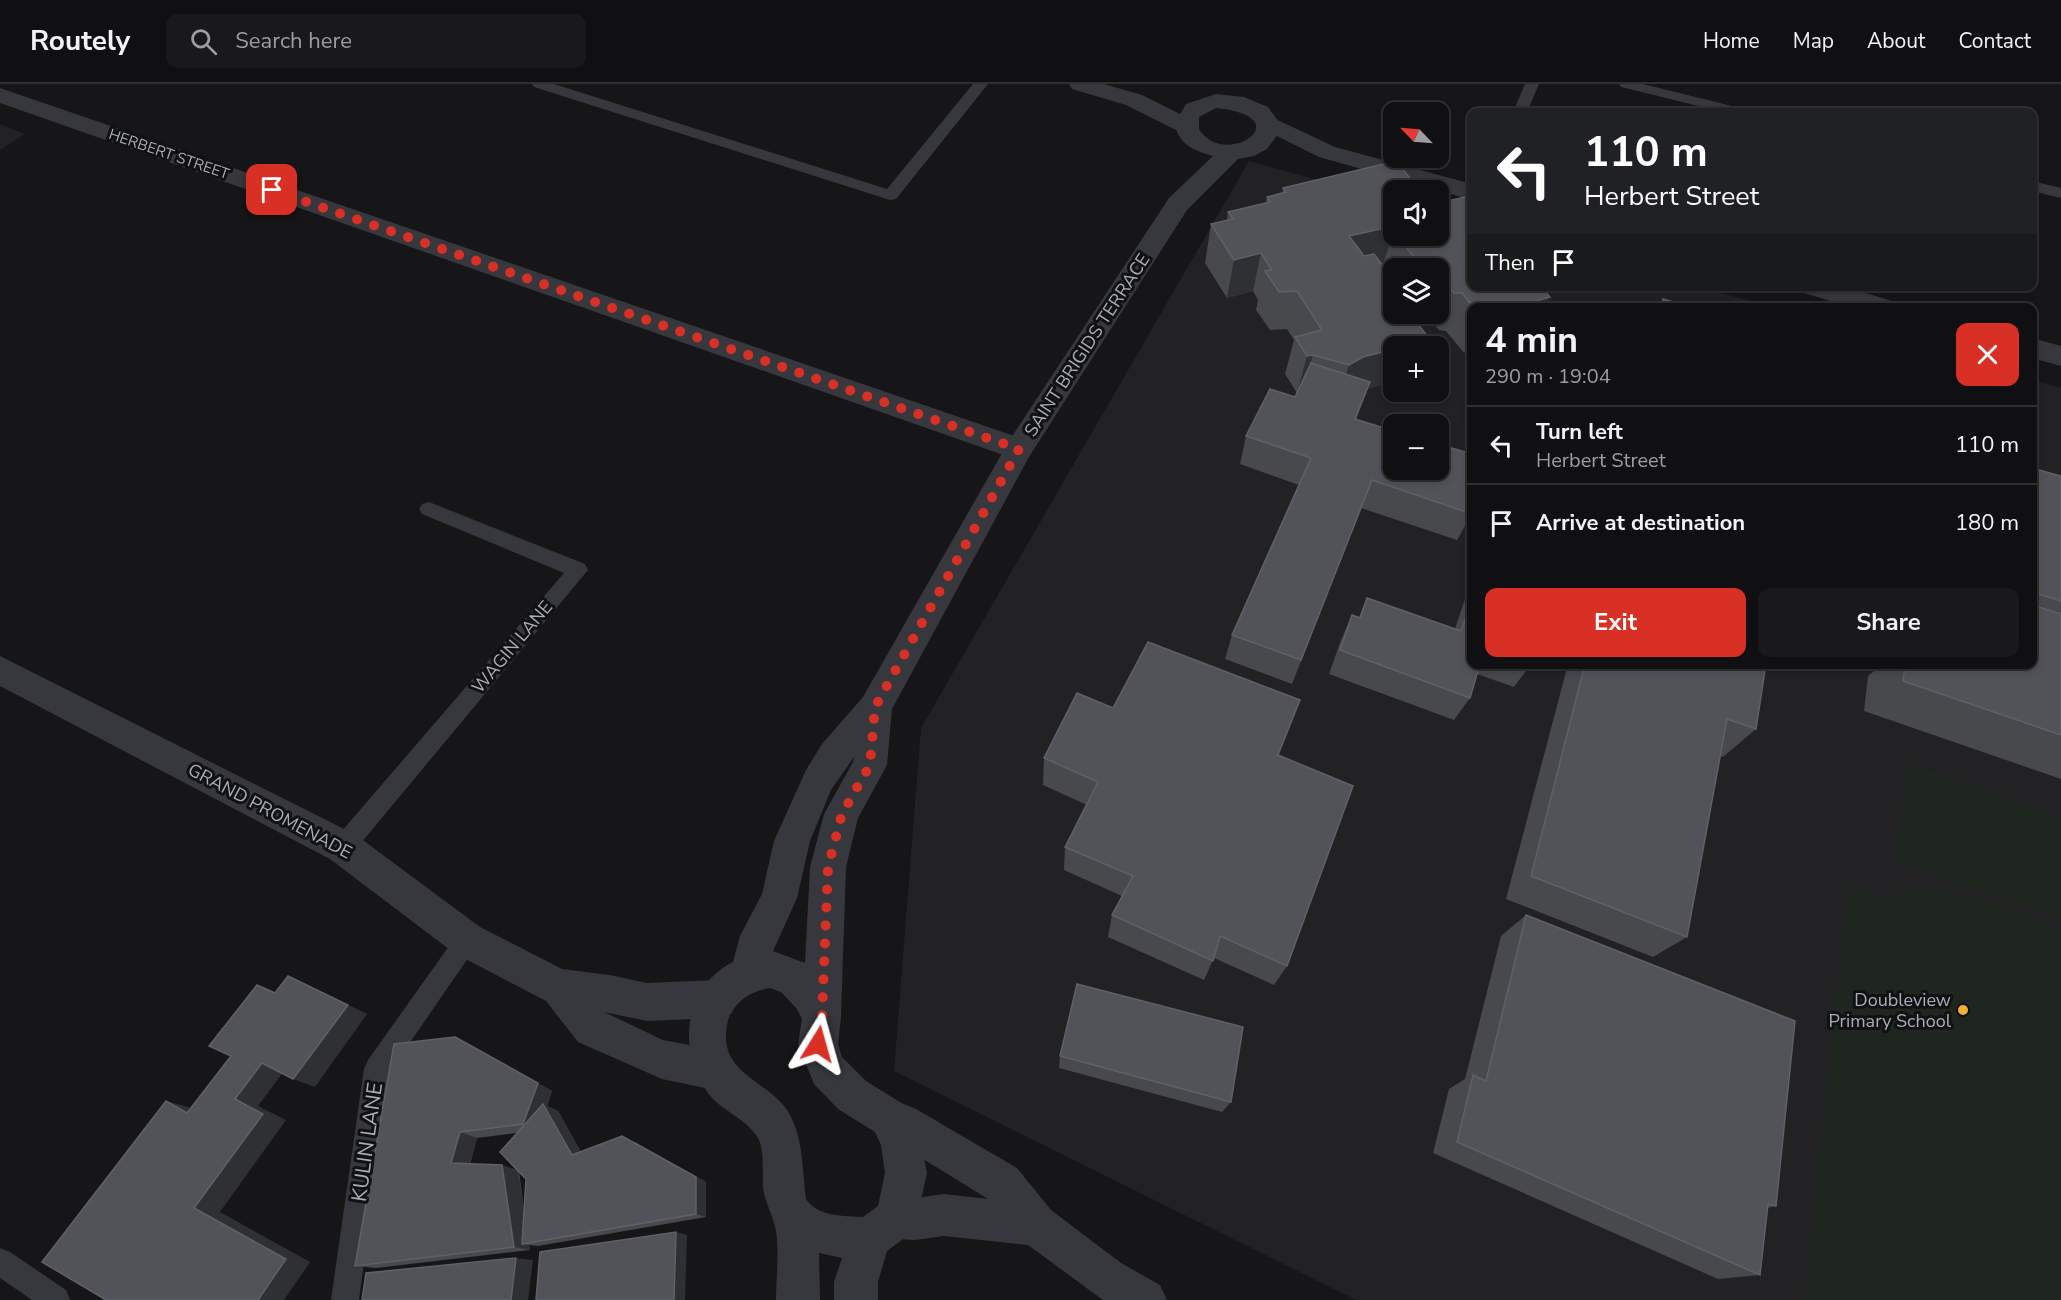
<!DOCTYPE html>
<html lang="en">
<head>
<meta charset="utf-8">
<style>
  body { margin:0; font-family:"Nunito Sans",sans-serif; background:#19191b; color:#f1f3f6; height:100vh; display:flex; flex-direction:column; font-size:22px; white-space:nowrap }
  * { box-sizing:border-box; margin:0 }
  p { font-size:20px; color:#9c9d9f }
  .icon { flex:none; width:33px; height:33px; fill:none; stroke:currentColor; stroke-width:2; stroke-linecap:round; stroke-linejoin:round }
  .map { position:relative; flex:1; overflow:hidden }
  .side { position:absolute; left:1467px; top:219px; width:570px; height:366px; display:flex; flex-direction:column; background:#101012; border-radius:12px; box-shadow:0 3px 9px #0003,0 0 0 2px #303032 }
  .side>* { flex:none }
  .top-card { position:absolute; left:1467px; top:24px; width:570px; height:183px; border-radius:12px; box-shadow:0 3px 9px #0003,0 0 0 2px #303032; background:#202124; color:#fff; overflow:hidden }
  .needle { width:39px; rotate:295deg }
  .tools { position:absolute; left:1383px; top:18px; display:grid; gap:12px }
  .tools a { display:grid; place-items:center; width:66px; height:66px; border-radius:12px; background:#101012; box-shadow:0 3px 9px #0003,0 0 0 2px #303032; font-size:30px }
  .pin { position:absolute; display:grid; place-items:center; width:51px; height:51px; color:#fff; margin:-26px; border-radius:12px; box-shadow:0 3px 9px #0006 }
  .me { position:absolute; width:66px; margin:-33px; rotate:8deg; stroke-linejoin:round; filter:drop-shadow(0 0 4px #0008) }
  .turn { display:flex; align-items:center; gap:21px; height:126px; padding:0 18px; font-size:27px }
  .turn .icon { width:78px; height:78px; stroke-width:2.5 }
  .turn b { display:block; font-size:42px; line-height:51px }
  .then { display:flex; align-items:center; height:57px; padding:0 18px; background:#0003; gap:12px; font-size:22px }
  .round { display:grid; place-items:center; flex:none; width:63px; height:63px; border-radius:12px; background:#19191b }
  .overview { display:flex; align-items:center; justify-content:space-between; height:102px; padding:0 18px }
  h1 { font-size:36px; font-weight:700; line-height:45px }
  .action { display:flex; gap:12px; margin-top:auto; padding:12px 18px }
  .action a { flex:1; height:69px; border-radius:12px; background:#d93025; color:#fff; font-size:24px; font-weight:700; line-height:69px; text-align:center }
  .action a+a { background:#19191b; color:#f1f3f6 }
  ul { padding:0; list-style:none }
  li { display:flex; align-items:center; gap:18px; height:78px; padding:0 18px; border-top:2px solid #303032 }
  li div { flex:1 }
  li b { display:block; font-size:22px }
  li em { font-style:normal }
  header { display:flex; align-items:center; gap:36px; box-sizing:border-box; height:84px; padding:0 30px; background:#101012; border-bottom:2px solid #303032 }
  header strong { font-size:28px }
  nav { display:flex; gap:33px; margin-inline-start:auto; font-size:21px }
  .search { width:420px; height:54px; background:#19191b; display:flex; align-items:center; gap:15px; box-sizing:border-box; padding:0 21px; border-radius:12px; color:#9c9d9f; font-size:22px }
  .map>svg:first-child { display:block }
  .built { fill:#222225; fill-rule:evenodd }
  .green { fill:#1e261f }
  .lines { fill:none; stroke-linecap:round; stroke-linejoin:round }
  .service { fill:#37383d; fill-rule:evenodd }
  .minor { fill:#37383d; fill-rule:evenodd }
  .tertiary { fill:#37383d; fill-rule:evenodd }
  .wall { fill:#47494d; fill-rule:evenodd }
  .shaded-wall { fill:#2f3033 }
  .building { fill:#525359; stroke:#5f6168; stroke-width:1.5 }
  .route { stroke:#d93025; stroke-width:10; stroke-dasharray:0 18 }
  .poi-dot { fill:#f2b134; stroke:#111113; stroke-width:2 }
  .labels { text-anchor:middle; dominant-baseline:central; stroke-width:6; stroke-linejoin:round; paint-order:stroke }
  .far-street-label { font-size:15px; fill:#a8adb8; stroke:#111113 }
  .street-label { font-size:18px; fill:#a8adb8; stroke:#111113 }
  .poi-label { font-size:18px; fill:#a8adb8; stroke:#111113; text-anchor:end }
  .near-street-label { font-size:21px; fill:#a8adb8; stroke:#111113 }
</style>
</head>
<body>
<header>
<strong>Routely</strong>
<div class="search"><svg class="icon" aria-label="search" viewBox="0 0 24 24"><circle cx="10" cy="10" r="6"/><path d="M15 15l6 6"/></svg>Search here</div>
<nav><a>Home</a><a>Map</a><a>About</a><a>Contact</a></nav>
</header>
<div class="map">
<svg width="2061" height="1216" viewBox="0 0 2061 1216">
  <rect width="100%" height="100%" fill="#161618"/>
  <g class="built">
    <polygon points="0,40 25,50 0,66"/>
    <path d="M1249,77l144,40 1,35h44l34,50 226,1 76,20 -302,1v356h560l1,-284 28,8v912h-705l-462,-229 27,-343zM1394,184h44v46h-44zM1394,262h44v46h-44zM1394,340h44v46h-44z"/>
  </g>
  <g class="green">
    <polygon points="1907,678 2061,733 2061,837 1897,778"/>
    <polygon points="1847,801 1881,814 1922,804 1988,817 2061,844 2061,1216 1805,1216"/>
  </g>
  <g class="lines">
    <g class="service">
      <polygon points="532,0 554,0 887,105 973,0 988,0 896,115 890,116 534,3"/>
      <polygon points="1525,0 1539,0 1527,28 1513,28"/>
      <polygon points="1619,0 1643,0 1744,25 1746,28 1723,28 1621,3"/>
      <polygon points="2032,97 2061,104 2061,114 2032,107"/>
      <polygon points="429,418 585,480 588,486 351,771 343,774 335,771 332,763 335,755 564,489 422,430 419,425 422,420"/>
      <polygon points="467,844 475,848 479,856 475,864 389,989 359,1216 331,1216 364,985 368,976 459,848"/>
      <polygon points="0,1164 10,1168 66,1206 70,1216 32,1216 0,1194"/>
    </g>
    <g class="minor">
      <polygon points="1069,0 1104,0 1142,11 1194,37 1198,42 1194,47 1186,49 1178,47 1126,21 1072,5"/>
      <polygon points="0,4 1029,357 1033,365 1029,373 1019,376 1009,373 0,19"/>
      <polygon points="1269,32 1335,63 1472,100 1472,116 1319,73 1261,44 1257,39 1261,34"/>
      <polygon points="1797,202 1843,202 1895,218 1899,224 1853,224 1801,208"/>
      <polygon points="2032,254 2061,262 2061,282 2032,274"/>
      <polygon points="0,572 356,751 480,843 562,885 610,891 647,899 718,896 732,901 737,915 732,929 718,934 647,937 604,928 663,956 715,966 729,972 735,986 729,1000 715,1006 662,995 578,958 546,917 454,869 330,775 0,602"/>
      <polygon points="889,1014 916,1025 1017,1084 1051,1126 1121,1179 1160,1201 1167,1216 1103,1216 1028,1161 944,1152 915,1156 896,1155 881,1149 875,1134 881,1119 896,1113 915,1114 944,1110 988,1115 889,1054 875,1048 869,1034 875,1020"/>
    </g>
    <path class="tertiary" d="M1216,10l28,3 24,10 11,15 -1,12 -11,15 -13,7 -16,3 -51,51 -158,247 -137,252 -5,56 -29,53 -12,49 -5,150 -3,27 4,13 24,24 37,23 18,38 6,31 -10,45 -6,15 -24,18 -9,31v18h-44v-18l8,-24 -23,-5 1,47h-44c0,-18 4,-57 -1,-73 -3,-14 -10,-25 -12,-39 -1,-15 2,-37 -5,-50 -10,-17 -32,-26 -45,-39 -37,-41 -32,-111 20,-137l7,-26 22,-42 12,-53 32,-71 16,-26 41,-47 146,-256 160,-243 44,-42c-18,-5 -36,-12 -38,-33l11,-19zM1216,24c88,9 8,63 -17,21v-12zM854,673l-1,5 -29,52 -14,53 -5,96 -32,-12 24,-53 13,-57 21,-51zM770,904l11,4 16,17 5,10 -4,25 16,40 24,25 37,23 6,13 4,28 -7,33 -15,11c-19,-1 -45,0 -57,-18 -4,-30 -2,-62 -19,-89 -18,-27 -60,-35 -61,-72 0,-9 1,-19 6,-27 10,-14 22,-20 38,-23z"/>
  </g>
  <g class="wall">
    <path d="M1283,104l111,2v46h44l107,72h-73v43l-8,2 -18,-22 -7,-1 -10,-11 -11,1 -5,-6h25v-46h-44v46l-38,106 116,94 -15,26 -96,-32 -69,176 -67,-25 7,-24 67,-150 -59,-21 6,-28 49,-39 2,-4 -12,-19 9,-34 -7,-11 -17,1 -14,-20 2,-10 -5,-9 -26,7 -22,-35 6,-39 16,-4 1,-8 38,-9 1,-6 15,-4zM1382,180h1l9,12v2z"/>
    <polygon points="2032,384 2061,392 2061,695 1864,627 1868,592 1882,580 2032,580"/>
    <polygon points="1472,494 1472,580 1531,580 1514,603 1477,590 1470,614 1454,636 1329,590 1341,556 1352,531 1359,533 1367,514 1455,545"/>
    <polygon points="1568,580 1766,580 1756,645 1723,673 1720,672 1687,853 1653,873 1506,815"/>
    <polygon points="1113,624 1278,671 1287,882 1274,901 1214,874 1204,896 1108,853 1112,831 1122,812 1064,786 1065,763 1087,721 1043,701 1044,674"/>
    <polygon points="1526,831 1776,1122 1767,1124 1760,1191 1718,1195 1433,1069 1449,1005 1465,995 1501,852"/>
    <path d="M455,953l97,54 -5,15 11,5 23,41 54,-10 71,40v35l-168,29 -9,-1 1,5 -154,18 -21,-2zM516,1049l2,37 -48,-6 7,-26zM519,1087l7,8 -2,31z"/>
    <polygon points="1060,972 1231,1018 1222,1028 1059,984"/>
  </g>
  <g class="shaded-wall">
    <polygon points="1394,142 1394,147 1383,180 1338,190 1349,152"/>
    <polygon points="1261,169 1253,207 1227,214 1234,176"/>
    <polygon points="1550,213 1545,224 1511,224"/>
    <polygon points="1472,252 1472,267 1464,269"/>
    <polygon points="1430,256 1427,262 1403,262"/>
    <polygon points="1394,265 1394,298 1368,305 1345,363 1337,318 1349,281 1363,273"/>
    <polygon points="1313,271 1302,308 1297,309 1307,272"/>
    <polygon points="288,892 367,930 315,1003 293,995"/>
    <polygon points="455,953 552,1007 547,1022 558,1027 586,1077 572,1071 539,1047 523,1040"/>
    <polygon points="262,979 284,987 258,1022 286,1036 220,1128 310,1178 284,1216 258,1216 194,1124 235,1015"/>
    <polygon points="166,1017 192,1024 187,1029"/>
    <polygon points="460,1048 477,1054 469,1084 451,1079"/>
    <polygon points="622,1052 706,1098 706,1133 696,1130"/>
    <polygon points="502,1081 518,1086 529,1158 522,1160 529,1161 530,1166 514,1163"/>
    <polygon points="676,1148 687,1151 685,1216 674,1216"/>
    <polygon points="516,1174 533,1176 528,1216 511,1216"/>
  </g>
  <g class="building">
    <polygon points="1396,77 1413,98 1419,96 1428,106 1394,106 1394,142 1349,152 1364,172 1374,170 1394,196 1394,230 1411,230 1430,256 1403,262 1394,262 1394,265 1363,273 1349,281 1313,271 1307,272 1295,253 1322,246 1297,207 1279,208 1265,187 1272,186 1261,169 1234,176 1211,140 1233,135 1228,128 1270,118 1267,113 1286,108 1283,104"/>
    <polygon points="1465,113 1472,121 1472,202 1541,202 1550,213 1511,224 1474,224 1462,209 1454,209 1444,197 1438,198 1438,184 1422,184 1403,159 1408,158 1404,152 1438,152 1438,119"/>
    <polygon points="1663,215 1693,224 1661,224"/>
    <polygon points="1311,279 1370,298 1355,335 1394,347 1394,386 1438,386 1438,360 1472,370 1472,430 1372,396 1301,576 1232,551 1311,374 1246,352 1270,305 1295,313"/>
    <polygon points="2032,384 2061,392 2061,517 2032,508"/>
    <polygon points="1367,514 1461,547 1472,516 1472,580 1480,580 1470,614 1340,566 1352,531 1360,534"/>
    <polygon points="2032,521 2061,530 2061,651 1903,597 1905,580 2032,580"/>
    <polygon points="1148,558 1300,616 1278,671 1353,702 1287,882 1220,852 1213,877 1112,831 1133,792 1065,763 1098,698 1044,674 1077,609 1113,624"/>
    <polygon points="1585,580 1766,580 1756,645 1727,635 1687,853 1531,792"/>
    <polygon points="1526,831 1795,937 1776,1122 1768,1120 1760,1191 1457,1058 1473,991 1486,997"/>
    <polygon points="288,892 348,921 293,995 262,979 235,1015 263,1030 194,1124 286,1175 258,1216 106,1216 42,1178 166,1017 187,1029 231,972 209,962 257,901 275,909"/>
    <polygon points="1077,900 1243,943 1231,1018 1060,972"/>
    <polygon points="455,953 538,999 523,1040 460,1048 451,1079 502,1081 514,1163 355,1182 394,960"/>
    <polygon points="543,1020 572,1071 622,1052 696,1093 696,1130 522,1160 526,1095 500,1068"/>
    <polygon points="676,1148 674,1216 536,1216 540,1168"/>
    <polygon points="516,1174 511,1216 362,1216 366,1189"/>
  </g>
  <g class="lines">
    <polyline class="route" points="272,106 1019,365 875,623 870,681 842,730 828,783 822,933 818,960"/>
  </g>
  <circle class="poi-dot" cx="1963" cy="926" r="6"/>
  <g class="labels">
    <g class="far-street-label">
      <text transform="translate(169 70) rotate(19)">HERBERT STREET</text>
    </g>
    <g class="street-label">
      <text transform="translate(1087 261) rotate(-57)">SAINT BRIGIDS TERRACE</text>
      <text transform="translate(512 563) rotate(-50)">WAGIN LANE</text>
      <text transform="translate(270 727) rotate(28)">GRAND PROMENADE</text>
    </g>
    <g class="poi-label">
      <text x="1951" y="916">Doubleview<tspan x="1951" dy="21">Primary School</tspan></text>
    </g>
    <g class="near-street-label">
      <text transform="translate(367 1058) rotate(-82)">KULIN LANE</text>
    </g>
  </g>
</svg>
<div class="tools">
<a><svg class="needle" viewBox="-14 -14 28 28"><path d="M0-13l5 13h-10z" fill="#e53935"/><path d="M0 13l5-13h-10z" fill="#9c9d9f"/></svg></a>
<a><svg class="icon" aria-label="sound" viewBox="0 0 24 24"><path d="M4 9h4l5-4v14l-5-4H4zM17 9q2 3 0 6"/></svg></a>
<a><svg class="icon" aria-label="layers" viewBox="0 0 24 24"><path d="M12 4l9 5-9 5-9-5zM3 14l9 5 9-5"/></svg></a>
<a>+</a>
<a>−</a>
</div>
<div class="pin" style="left:272px;top:106px;background:#d93025"><svg class="icon" aria-label="arrive" viewBox="0 0 24 24"><path d="M6 21V4h12l-3 4 3 4H6"/></svg></div>
<svg class="me" style="left:818px;top:960px" viewBox="-20 -20 40 40"><path d="M0-17L14 15 0 8-14 15z" fill="#d93025" stroke="#fff" stroke-width="4"/></svg>
<div class="top-card">
<div class="turn"><svg class="icon" aria-label="left" viewBox="0 0 24 24"><path d="M17 20v-9H6M10 6l-5 5 5 5"/></svg><div><b>110 m</b>Herbert Street</div></div>
<div class="then">Then<svg class="icon" aria-label="arrive" viewBox="0 0 24 24"><path d="M6 21V4h12l-3 4 3 4H6"/></svg></div>
</div>
<section class="side">
<div class="overview"><div><h1>4 min</h1><p>290 m · 19:04</p></div><a class="round" style="background:#d93025;color:#fff"><svg class="icon" aria-label="close" viewBox="0 0 24 24"><path d="M6 6l12 12M18 6L6 18"/></svg></a></div>
<ul>
<li><svg class="icon" aria-label="left" viewBox="0 0 24 24"><path d="M17 20v-9H6M10 6l-5 5 5 5"/></svg><div><b>Turn left</b><p>Herbert Street</p></div><em>110 m</em></li>
<li><svg class="icon" aria-label="arrive" viewBox="0 0 24 24"><path d="M6 21V4h12l-3 4 3 4H6"/></svg><div><b>Arrive at destination</b></div><em>180 m</em></li>
</ul>
<div class="action"><a>Exit</a><a>Share</a></div>
</section>
</div>
</body>
</html>
